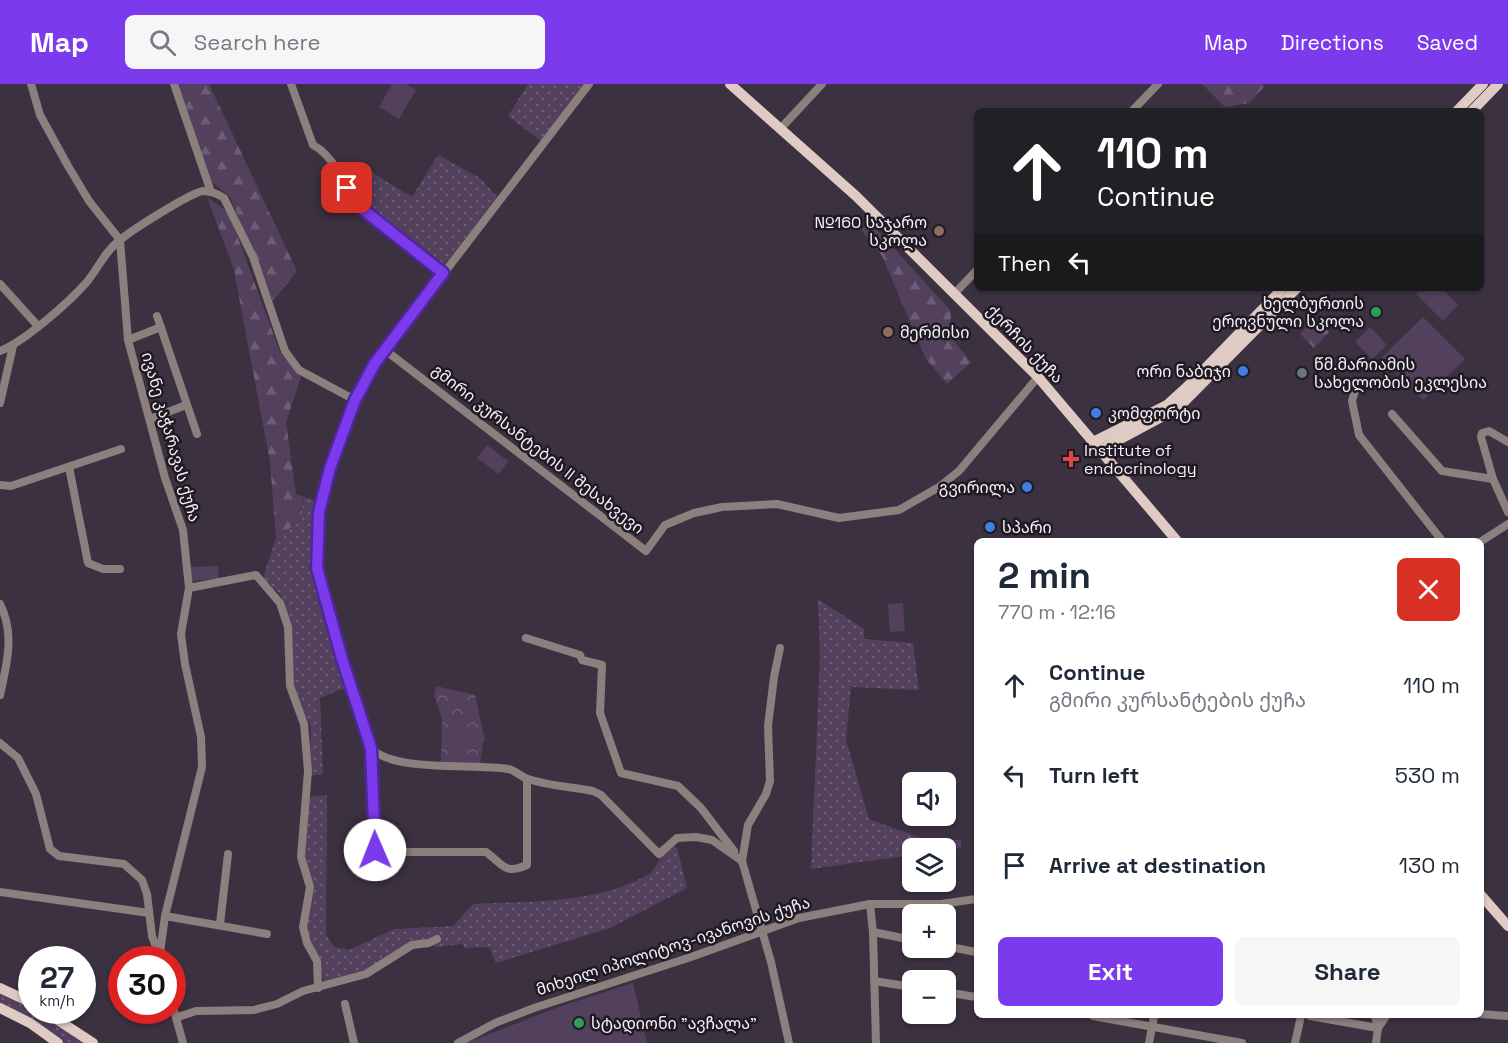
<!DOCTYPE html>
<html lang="en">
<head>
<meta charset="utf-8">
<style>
  body { margin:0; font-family:"Space Grotesk","Noto Sans Georgian",sans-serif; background:#f6f6f7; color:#1f2937; height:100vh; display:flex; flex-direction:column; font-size:22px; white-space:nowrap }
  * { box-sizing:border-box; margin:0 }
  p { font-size:20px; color:#747a83 }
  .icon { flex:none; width:33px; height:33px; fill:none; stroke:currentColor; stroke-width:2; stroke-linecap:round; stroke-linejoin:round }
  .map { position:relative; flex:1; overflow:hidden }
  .sheet { position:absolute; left:974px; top:454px; width:510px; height:480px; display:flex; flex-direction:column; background:#fff; border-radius:9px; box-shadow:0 2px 4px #0004 }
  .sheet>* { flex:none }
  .banner { position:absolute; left:974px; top:24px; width:510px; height:183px; border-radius:9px; box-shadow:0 2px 4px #0004; background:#202124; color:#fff; overflow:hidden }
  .controls { position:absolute; left:902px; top:688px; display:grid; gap:12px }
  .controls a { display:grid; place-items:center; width:54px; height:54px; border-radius:9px; background:#fff; box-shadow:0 2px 4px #0004; font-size:30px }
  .speed { position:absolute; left:18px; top:862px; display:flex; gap:12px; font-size:30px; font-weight:700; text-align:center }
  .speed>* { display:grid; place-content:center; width:78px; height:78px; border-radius:50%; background:#fff; box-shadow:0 2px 4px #0004; line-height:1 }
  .speed small { font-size:15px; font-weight:400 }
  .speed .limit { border:9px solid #d22; background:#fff; color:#111 }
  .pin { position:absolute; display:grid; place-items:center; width:51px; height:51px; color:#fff; margin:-26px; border-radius:12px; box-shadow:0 3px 9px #0006 }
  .me { position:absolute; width:66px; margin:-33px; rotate:359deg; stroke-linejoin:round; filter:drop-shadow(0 0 4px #0008) }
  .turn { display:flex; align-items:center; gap:21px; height:126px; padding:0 24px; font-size:27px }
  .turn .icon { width:78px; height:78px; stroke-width:2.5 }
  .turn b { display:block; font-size:42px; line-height:51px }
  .then { display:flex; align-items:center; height:57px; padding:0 24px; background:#0003; gap:12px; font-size:22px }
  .round { display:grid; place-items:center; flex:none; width:63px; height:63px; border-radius:9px; background:#f6f6f7 }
  .summary { display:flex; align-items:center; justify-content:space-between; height:102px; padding:0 24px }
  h1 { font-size:36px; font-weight:700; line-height:45px }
  .primary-button { display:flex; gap:12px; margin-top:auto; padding:12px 24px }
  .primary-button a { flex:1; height:69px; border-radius:9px; background:#7c3aed; color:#fff; font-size:24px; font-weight:700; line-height:69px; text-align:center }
  .primary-button a+a { background:#f6f6f7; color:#1f2937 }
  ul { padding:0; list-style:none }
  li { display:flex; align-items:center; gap:18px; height:90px; padding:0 24px }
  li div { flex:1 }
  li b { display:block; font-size:22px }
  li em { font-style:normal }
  header { display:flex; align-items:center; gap:36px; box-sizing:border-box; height:84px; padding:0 30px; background:#7c3aed; color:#fff }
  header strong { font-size:28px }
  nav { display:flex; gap:33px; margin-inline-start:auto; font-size:21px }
  .search { width:420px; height:54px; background:#f6f6f7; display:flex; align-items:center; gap:15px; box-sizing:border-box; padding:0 21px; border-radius:9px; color:#747a83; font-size:22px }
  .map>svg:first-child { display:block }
  .grass { fill:url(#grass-dots) }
  .forest { fill:url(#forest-firs) }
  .park { fill:url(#park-crowns) }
  .garden { fill:#53405d }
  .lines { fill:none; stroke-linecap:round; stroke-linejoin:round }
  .minor { stroke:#8b807d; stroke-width:8 }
  .major { stroke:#e0cac4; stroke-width:10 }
  .route-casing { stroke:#51269a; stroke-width:15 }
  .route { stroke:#7c3aed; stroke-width:10 }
  .education-dot { fill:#8d6e63; stroke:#201b22; stroke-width:2 }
  .leisure-dot { fill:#2e9e5b; stroke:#201b22; stroke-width:2 }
  .shop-dot { fill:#3f7fe0; stroke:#201b22; stroke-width:2 }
  .worship-dot { fill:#6b7280; stroke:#201b22; stroke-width:2 }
  .health-dot { fill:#e0444e; stroke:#201b22; stroke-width:2 }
  .labels { text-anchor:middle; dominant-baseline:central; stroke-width:5; stroke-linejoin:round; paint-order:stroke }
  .poi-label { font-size:16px; fill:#f7f0fa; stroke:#201b22; text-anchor:start }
  .street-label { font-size:16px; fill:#f7f0fa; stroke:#201b22 }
</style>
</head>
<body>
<header>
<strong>Map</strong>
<div class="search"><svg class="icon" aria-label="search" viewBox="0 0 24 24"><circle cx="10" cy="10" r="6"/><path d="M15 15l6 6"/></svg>Search here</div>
<nav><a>Map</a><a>Directions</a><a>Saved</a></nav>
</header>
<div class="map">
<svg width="1508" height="959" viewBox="0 0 1508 959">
  <defs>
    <pattern id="grass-dots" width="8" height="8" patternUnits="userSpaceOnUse" patternTransform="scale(1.5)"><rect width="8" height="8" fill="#53405d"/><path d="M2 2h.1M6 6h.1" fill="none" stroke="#6c5c75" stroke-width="1.8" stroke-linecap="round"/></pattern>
    <pattern id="forest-firs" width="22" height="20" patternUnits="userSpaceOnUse" patternTransform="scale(1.5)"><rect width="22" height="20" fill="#53405d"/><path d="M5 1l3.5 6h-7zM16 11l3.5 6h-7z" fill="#6c5c75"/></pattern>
    <pattern id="park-crowns" width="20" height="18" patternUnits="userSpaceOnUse" patternTransform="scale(1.5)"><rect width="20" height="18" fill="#53405d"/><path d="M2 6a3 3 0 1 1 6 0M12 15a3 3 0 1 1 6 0" fill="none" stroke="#6c5c75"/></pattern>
  </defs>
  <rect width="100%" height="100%" fill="#3b3141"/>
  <g class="grass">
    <polygon points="528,0 585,0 541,57 508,32"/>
    <polygon points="438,71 480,94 497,113 444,182 441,182 351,108 351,104 363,83 412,113"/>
    <polygon points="304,413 318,417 311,479 347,603 320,614 323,690 309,692 311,643 293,606 292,549 281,511 263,494 276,454 301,436"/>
    <polygon points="818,515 864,545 864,555 913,559 919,606 851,603 846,656 869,735 923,755 961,756 961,764 912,765 912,771 811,785 820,573"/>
    <path d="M327,711l-1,139 7,12 16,4 45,-21 59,-3 20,-22c57,-3 126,0 176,-30 8,-5 10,-19 23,-28l5,2 10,40 -77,40 -114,35 -7,-16 -25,1 -1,-4 -27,3 -8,-6 -58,29 -45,14 -17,-43 -2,-22 5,-21 -6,-41 4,-60z"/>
    <polygon points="0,907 31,923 32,927 38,927 87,959 65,959 0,919"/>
  </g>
  <g class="forest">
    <polygon points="178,0 209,0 297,187 273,217 230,113 212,98"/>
    <polygon points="1202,0 1262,0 1265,2 1249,19 1225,23"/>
    <polygon points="207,113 229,129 280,268 301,293 286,338 296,410 304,413 301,436 276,454 270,378 234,186"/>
    <polygon points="869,137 951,227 950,252 971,278 947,300 926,275 882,172 861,146"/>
    <polygon points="1315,234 1329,248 1314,264 1300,250"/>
  </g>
  <polygon class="park" points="436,602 475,611 484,652 480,680 441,679 442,634 434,612"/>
  <g class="garden">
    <polygon points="392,0 406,0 416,6 399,35 379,23"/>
    <polygon points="1421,204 1441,204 1458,221 1443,237 1416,210"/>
    <polygon points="1423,233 1465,275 1423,316 1381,274"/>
    <polygon points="1370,243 1387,261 1372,275 1355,258"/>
    <polygon points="487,361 508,377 499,390 477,374"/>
    <polygon points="218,482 219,495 192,497 191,483"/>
    <polygon points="903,519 905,547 890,548 888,520"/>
    <polygon points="449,645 477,651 474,665 446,660"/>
    <polygon points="633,899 647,959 467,959 561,922"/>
  </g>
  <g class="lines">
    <g class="minor">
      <polyline points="31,0 40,31 68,82 89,117 120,156 128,256 165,394 183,446 189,504 181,550 185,580 201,653 202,683 165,832 159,876"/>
      <polyline points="174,0 211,108"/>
      <path d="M291,0l22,61c18,9 31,35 38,54l92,74"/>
      <polyline points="1132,27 1158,0"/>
      <polyline points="782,43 822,0"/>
      <polyline points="0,200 37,241"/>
      <polyline points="955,209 976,187"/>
      <polyline points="157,232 197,350"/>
      <polyline points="128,256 161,243"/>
      <polyline points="385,266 646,467 665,441 694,429 722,423 777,420 839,434 899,426 939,403 959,387 1038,293"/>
      <path d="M0,267c24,-9 68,-48 86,-68 12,-14 18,-31 34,-43 12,-10 70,-47 83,-49 8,0 15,3 21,7l29,59 32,94 14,19 56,30"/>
      <polyline points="1356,303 1352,317 1359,351 1443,458"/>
      <polyline points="0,319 13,262"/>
      <polyline points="1392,330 1442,387 1493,395"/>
      <polyline points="150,335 186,321"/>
      <polyline points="1508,358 1489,347 1482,349 1481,353 1493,395 1508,428"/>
      <polyline points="69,383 88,479 103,485 120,485"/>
      <polyline points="0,401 11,402 121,365"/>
      <polyline points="1480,458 1508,440"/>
      <polyline points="189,504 256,491 280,519 288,543 290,602 304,640 308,687 301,773 310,803 303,843 307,859 317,877 318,904"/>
      <path d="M0,520c15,29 7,60 0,91"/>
      <polyline points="526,554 580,571 582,576 602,581 600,629 621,689 678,702 701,724 734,767"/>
      <polyline points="0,659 18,674 36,710 50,765 59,772 124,780 142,796 147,810 152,852 158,868"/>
      <path d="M371,664c23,25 104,15 137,21 7,1 13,8 20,10 21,7 44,8 65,12l8,4 58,59 18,-16 19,-1 16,3 30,21 29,101 18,81"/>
      <path d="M527,695v86c-23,10 -23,0 -41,-13h-98l-13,-2 -4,-102 -29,-89 -25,-91 -1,-26 3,-30 11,-44 25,-68 20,-37 214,-279"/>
      <polyline points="742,777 748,741 766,710 770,697 768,642 774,593 780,564"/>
      <polyline points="0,808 149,829"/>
      <polyline points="870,820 873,848 876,959"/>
      <polyline points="165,832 267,850"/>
      <polyline points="220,840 228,770"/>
      <polyline points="873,848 912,856"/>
      <polyline points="945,862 976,868"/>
      <polyline points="874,897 912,903"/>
      <polyline points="945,908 976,913"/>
      <polyline points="172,919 183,959"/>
      <polyline points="345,920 354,959"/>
      <polyline points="1480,930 1508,932"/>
      <polyline points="1093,932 1242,959"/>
      <polyline points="1310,932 1378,944"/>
      <polyline points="1375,932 1378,944 1376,959"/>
      <polyline points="178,933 196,927 254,926 277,920 303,907 366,890 412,861 429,859 437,855"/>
      <polyline points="1378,944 1386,932"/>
      <polyline points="458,959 495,939 534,924 691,873 799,834 870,820 941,820 976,815"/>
      <polyline points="1149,959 1154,932"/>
      <polyline points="1295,959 1301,932"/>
    </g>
    <g class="major">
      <polyline points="730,0 856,112 1038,293 1178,458"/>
      <polyline points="1457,27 1483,0"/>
      <polyline points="1472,27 1498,0"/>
      <polyline points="1091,359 1167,321 1189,301 1283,204"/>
      <polyline points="1098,367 1178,324 1297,204"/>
      <polyline points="1480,810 1508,842"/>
      <polyline points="0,904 32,919"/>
      <polyline points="0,924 30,939 58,959"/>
      <polyline points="44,927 93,959"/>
    </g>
  </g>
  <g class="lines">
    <g class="route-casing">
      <polyline id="route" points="347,104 351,116 443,189 375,279 355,316 330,384 319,428 317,484 342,575 371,664 375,766"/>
    </g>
    <use href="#route" class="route"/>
  </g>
  <g class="education-dot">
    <circle cx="939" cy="147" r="6"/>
    <circle cx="888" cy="248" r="6"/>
  </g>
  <g class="leisure-dot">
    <circle cx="1376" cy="228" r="6"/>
    <circle cx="579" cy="939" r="6"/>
  </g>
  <g class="shop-dot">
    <circle cx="1243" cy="287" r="6"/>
    <circle cx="1096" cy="329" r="6"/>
    <circle cx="1027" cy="403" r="6"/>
    <circle cx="990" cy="443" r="6"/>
  </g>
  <circle class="worship-dot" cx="1302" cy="289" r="6"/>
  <path class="health-dot" d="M1068 366h6v6h6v6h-6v6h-6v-6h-6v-6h6z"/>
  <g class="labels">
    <g class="poi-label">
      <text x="927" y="138" text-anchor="end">№160 საჯარო<tspan x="927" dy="18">სკოლა</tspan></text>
      <text x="1364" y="219" text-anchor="end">ხელბურთის<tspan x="1364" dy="18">ეროვნული სკოლა</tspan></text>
      <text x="900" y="248">მერმისი</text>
      <text x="1314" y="280">წმ.მარიამის<tspan x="1314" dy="18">სახელობის ეკლესია</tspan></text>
      <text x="1231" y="287" text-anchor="end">ორი ნაბიჯი</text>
      <text x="1108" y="329">კომფორტი</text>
      <text x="1084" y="366">Institute of<tspan x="1084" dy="18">endocrinology</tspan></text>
      <text x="1015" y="403" text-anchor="end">გვირილა</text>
      <text x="1002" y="443">სპარი</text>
      <text x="591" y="939">სტადიონი "ავჩალა"</text>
    </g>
    <g class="street-label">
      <text transform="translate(1025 260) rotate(46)">ქერჩის ქუჩა</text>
      <text transform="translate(171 353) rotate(74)">ივანე კაჭარავას ქუჩა</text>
      <text transform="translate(538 365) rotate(38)">გმირი კურსანტების II შესახვევი</text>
      <text transform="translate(673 862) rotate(-18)">მიხეილ იპოლიტოვ-ივანოვის ქუჩა</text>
    </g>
  </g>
</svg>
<div class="controls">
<a><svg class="icon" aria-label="sound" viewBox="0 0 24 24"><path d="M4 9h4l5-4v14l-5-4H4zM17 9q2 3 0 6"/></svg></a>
<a><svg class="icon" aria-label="layers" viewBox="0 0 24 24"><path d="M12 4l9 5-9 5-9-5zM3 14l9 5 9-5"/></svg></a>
<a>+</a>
<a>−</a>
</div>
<div class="speed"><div>27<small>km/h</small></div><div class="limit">30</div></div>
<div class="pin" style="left:347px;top:104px;background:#d93025"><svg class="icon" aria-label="arrive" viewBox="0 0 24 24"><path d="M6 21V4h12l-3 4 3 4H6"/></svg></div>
<svg class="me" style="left:375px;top:766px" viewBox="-20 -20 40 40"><circle r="19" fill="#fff"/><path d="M0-13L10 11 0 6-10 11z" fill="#7c3aed"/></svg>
<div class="banner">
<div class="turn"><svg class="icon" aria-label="ahead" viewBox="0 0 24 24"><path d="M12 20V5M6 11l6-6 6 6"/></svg><div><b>110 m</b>Continue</div></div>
<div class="then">Then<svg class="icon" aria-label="left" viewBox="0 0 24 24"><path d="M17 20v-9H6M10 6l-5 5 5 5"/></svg></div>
</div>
<section class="sheet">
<div class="summary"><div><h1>2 min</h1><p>770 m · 12:16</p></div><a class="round" style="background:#d93025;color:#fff"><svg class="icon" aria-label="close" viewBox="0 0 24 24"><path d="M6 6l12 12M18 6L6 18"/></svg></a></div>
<ul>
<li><svg class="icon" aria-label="ahead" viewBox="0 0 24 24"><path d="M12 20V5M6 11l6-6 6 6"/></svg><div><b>Continue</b><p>გმირი კურსანტების ქუჩა</p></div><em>110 m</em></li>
<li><svg class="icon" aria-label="left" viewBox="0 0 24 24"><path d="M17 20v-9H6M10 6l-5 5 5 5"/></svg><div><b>Turn left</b></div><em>530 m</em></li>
<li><svg class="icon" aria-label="arrive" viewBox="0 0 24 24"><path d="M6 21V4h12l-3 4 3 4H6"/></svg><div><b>Arrive at destination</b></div><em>130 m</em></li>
</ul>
<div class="primary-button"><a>Exit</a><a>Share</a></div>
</section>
</div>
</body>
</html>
